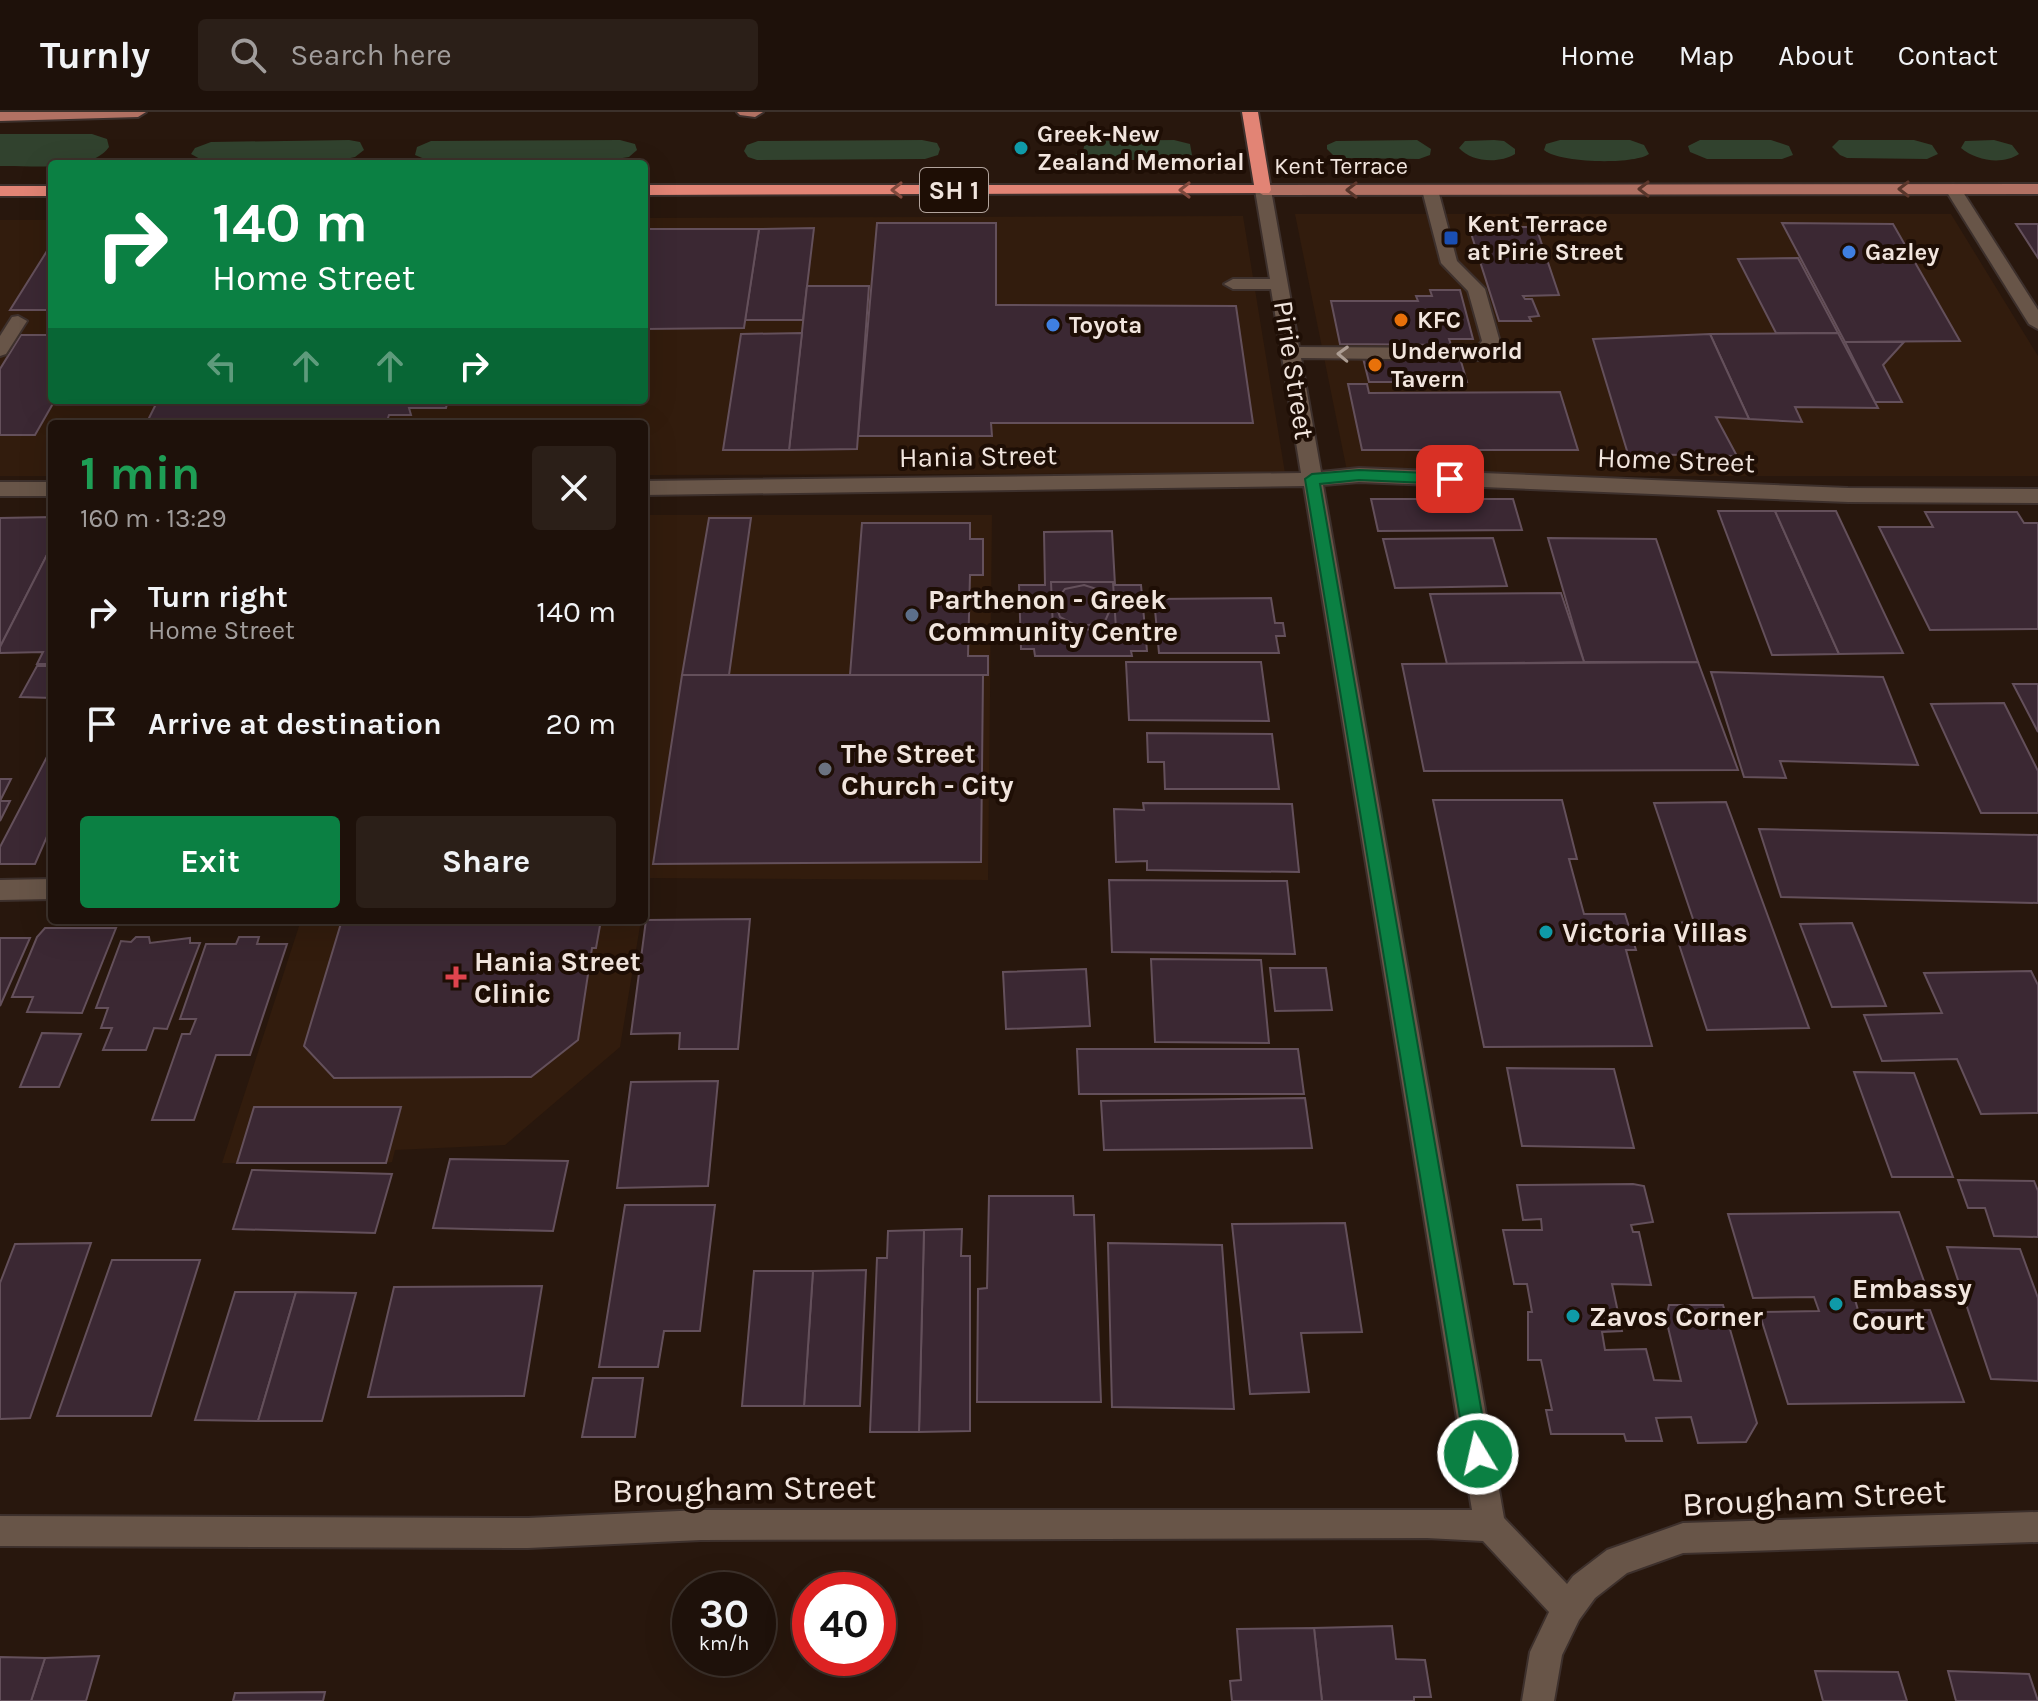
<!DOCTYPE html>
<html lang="en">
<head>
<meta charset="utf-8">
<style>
  body { margin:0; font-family:Karla,sans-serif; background:#2b1f18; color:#f1f3f6; height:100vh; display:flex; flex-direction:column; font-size:30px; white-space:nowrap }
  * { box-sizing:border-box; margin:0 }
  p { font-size:26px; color:#a19d9c }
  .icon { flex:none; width:44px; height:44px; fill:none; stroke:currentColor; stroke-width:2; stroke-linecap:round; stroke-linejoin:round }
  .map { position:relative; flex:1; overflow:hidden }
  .sheet { position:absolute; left:48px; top:308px; width:600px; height:504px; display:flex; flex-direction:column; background:#1e110a; border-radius:8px; box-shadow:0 8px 32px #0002,0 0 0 2px #3c312b }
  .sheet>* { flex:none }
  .hud { position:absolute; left:48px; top:48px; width:600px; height:244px; border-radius:8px; box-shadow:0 8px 32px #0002,0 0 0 2px #3c312b; background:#0b8043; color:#fff; overflow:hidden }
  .speed { position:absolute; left:672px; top:1460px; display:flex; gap:16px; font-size:40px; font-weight:700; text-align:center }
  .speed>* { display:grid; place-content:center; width:104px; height:104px; border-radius:50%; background:#1e110a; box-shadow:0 8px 32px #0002,0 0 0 2px #3c312b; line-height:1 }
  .speed small { font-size:20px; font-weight:400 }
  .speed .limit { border:12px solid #d22; background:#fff; color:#111 }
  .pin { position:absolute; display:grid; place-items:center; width:68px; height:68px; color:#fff; margin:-34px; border-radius:16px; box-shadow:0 4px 12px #0006 }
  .me { position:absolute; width:88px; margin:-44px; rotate:351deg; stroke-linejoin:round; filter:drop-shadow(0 0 6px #0008) }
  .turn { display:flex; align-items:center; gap:28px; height:168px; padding:0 32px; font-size:36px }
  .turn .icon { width:104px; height:104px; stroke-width:2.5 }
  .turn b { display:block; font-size:56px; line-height:68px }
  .lanes { display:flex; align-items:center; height:76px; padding:0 32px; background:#0003; justify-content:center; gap:40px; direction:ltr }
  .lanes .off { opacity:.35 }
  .round { display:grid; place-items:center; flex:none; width:84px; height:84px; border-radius:8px; background:#2b1f18 }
  .summary { display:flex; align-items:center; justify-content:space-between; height:136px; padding:0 32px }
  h1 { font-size:48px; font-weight:700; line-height:60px; color:#1e9e55 }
  .action { display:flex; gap:16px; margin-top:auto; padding:16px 32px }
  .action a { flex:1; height:92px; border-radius:8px; background:#0b8043; color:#fff; font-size:32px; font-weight:700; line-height:92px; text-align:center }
  .action a+a { background:#2b1f18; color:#f1f3f6 }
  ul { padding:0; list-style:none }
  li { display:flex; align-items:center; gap:24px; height:112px; padding:0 32px }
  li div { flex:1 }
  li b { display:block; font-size:30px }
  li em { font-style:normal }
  header { display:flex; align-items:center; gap:48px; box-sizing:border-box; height:112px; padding:0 40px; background:#1e110a; border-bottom:2px solid #3c312b }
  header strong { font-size:38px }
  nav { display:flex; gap:44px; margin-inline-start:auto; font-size:28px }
  .search { width:560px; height:72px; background:#2b1f18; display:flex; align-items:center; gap:20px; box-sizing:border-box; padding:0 28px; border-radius:8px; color:#a19d9c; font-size:30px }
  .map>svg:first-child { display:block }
  .built { fill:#321c0d }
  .green { fill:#31422e }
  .building { fill:#3b2833; stroke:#64505b; stroke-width:2 }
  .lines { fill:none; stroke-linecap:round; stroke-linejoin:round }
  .minor-casing { stroke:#3d302c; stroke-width:4 }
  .major-casing { stroke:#3d302c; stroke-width:4 }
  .highway-casing { stroke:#3d302c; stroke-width:4 }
  .minor { fill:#685548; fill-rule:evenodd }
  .major { fill:#b17163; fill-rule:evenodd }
  .highway { fill:#e28475; fill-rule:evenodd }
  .oneway { stroke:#59362b }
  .oneway2 { stroke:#80493d }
  .oneway3 { stroke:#ac9d93 }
  .route { fill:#0b8043; stroke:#07532c; stroke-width:2 }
  .culture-dot { fill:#0f9aa8; stroke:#1e0e05; stroke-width:3 }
  .transit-dot { fill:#1a4fb4; stroke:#1e0e05; stroke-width:3 }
  .shop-dot { fill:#3f7fe0; stroke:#1e0e05; stroke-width:3 }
  .food-dot { fill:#e8710a; stroke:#1e0e05; stroke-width:3 }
  .service-dot { fill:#5c6f8a; stroke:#1e0e05; stroke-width:3 }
  .worship-dot { fill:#6b7280; stroke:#1e0e05; stroke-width:3 }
  .health-dot { fill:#e0444e; stroke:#1e0e05; stroke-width:3 }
  .labels { text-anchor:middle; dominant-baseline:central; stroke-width:8; stroke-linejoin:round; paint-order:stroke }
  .far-poi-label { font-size:24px; font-weight:bold; fill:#f1e5de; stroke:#1e0e05; text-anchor:start }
  .far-street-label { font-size:24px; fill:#f1e5de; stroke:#1e0e05 }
  .shield { fill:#1e0e05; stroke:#b2a49d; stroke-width:2 }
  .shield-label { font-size:26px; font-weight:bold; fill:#f1e5de }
  .street-label { font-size:28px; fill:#f1e5de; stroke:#1e0e05 }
  .poi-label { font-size:28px; font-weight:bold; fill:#f1e5de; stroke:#1e0e05; text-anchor:start }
  .near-street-label { font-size:34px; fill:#f1e5de; stroke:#1e0e05 }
</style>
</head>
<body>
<header>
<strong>Turnly</strong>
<div class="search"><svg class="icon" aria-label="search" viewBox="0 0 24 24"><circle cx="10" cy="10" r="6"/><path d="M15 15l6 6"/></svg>Search here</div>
<nav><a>Home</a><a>Map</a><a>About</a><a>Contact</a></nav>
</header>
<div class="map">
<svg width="2038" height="1589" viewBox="0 0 2038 1589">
  <rect width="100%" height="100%" fill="#28170d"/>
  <g class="built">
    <polygon points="1295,102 1951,102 2038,244 2038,364 1348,364"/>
    <polygon points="1243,104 1285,361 644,363 644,312 52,312 52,364 0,364 0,108 52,108 52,288 644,288 644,106"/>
    <polygon points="644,403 992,403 988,768 649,766 644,792"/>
    <polygon points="301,808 641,808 620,935 505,1033 395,1038 392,1050 386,1051 222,1051"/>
  </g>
  <g class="green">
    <path d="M0,22h92l15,5 2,8c-18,26 -79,18 -109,19z"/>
    <polygon points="349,28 360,30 364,38 355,45 341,48 202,48 191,42 195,36 211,30"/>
    <polygon points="620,28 635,32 637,38 629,45 616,47 427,48 415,43 417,35 431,29"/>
    <polygon points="922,28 937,31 940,37 938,43 925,47 757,48 748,45 744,39 747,33 758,29"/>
    <polygon points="1174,28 1190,32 1192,43 1181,48 1060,48 1083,40 1085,29"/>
    <polygon points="1417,28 1431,37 1430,43 1419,47 1343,46 1335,45 1327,37 1327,33 1336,29"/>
    <path d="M1494,28l10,1 11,8v5c-16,10 -44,8 -56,-6l6,-7z"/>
    <path d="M1560,28h70l14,5 5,9c-15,11 -91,9 -105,-4l2,-6z"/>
    <polygon points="1700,28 1771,28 1789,34 1793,43 1782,47 1707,47 1690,40 1688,34"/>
    <polygon points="1839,28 1914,28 1932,33 1938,42 1927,47 1847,46 1840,43 1832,35"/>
    <path d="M1994,28l18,5 7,9c-16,11 -43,7 -58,-6l4,-7z"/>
  </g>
  <g class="building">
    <polygon points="877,111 996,111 996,193 1236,194 1253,311 991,311 992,324 858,324"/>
    <polygon points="1782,111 1893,112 1960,229 1845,230"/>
    <polygon points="2016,112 2038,112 2038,146"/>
    <polygon points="1469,115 1536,115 1559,183 1523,184 1525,187 1532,187 1539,204 1529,205 1531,209 1499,209"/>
    <polygon points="814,116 803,208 745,208 759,117"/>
    <polygon points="644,117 759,117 744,216 644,217"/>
    <polygon points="52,131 52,198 10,198"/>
    <polygon points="1798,146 1838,221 1776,221 1738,147"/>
    <polygon points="807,174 869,174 857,337 789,338"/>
    <polygon points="1430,178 1460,178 1473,227 1449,227 1451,233 1340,232 1331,189 1418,189 1416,184 1432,184"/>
    <polygon points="802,221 789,338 723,338 741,222"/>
    <polygon points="1838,221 1878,296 1795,295 1802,310 1749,307 1710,222"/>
    <polygon points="1710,222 1749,307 1716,305 1737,344 1628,342 1593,227"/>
    <polygon points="21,223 52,223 52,288 55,288 35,323 0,323 0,257"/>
    <polygon points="1845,230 1904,230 1883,253 1902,290 1875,290"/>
    <polygon points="1363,246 1460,246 1467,270 1369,270"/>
    <polygon points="1348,272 1367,272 1369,281 1560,280 1578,338 1362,338"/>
    <polygon points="158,288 448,288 446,296 409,296 411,303 389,303 386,312 146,312"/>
    <polygon points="1371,387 1513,387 1522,418 1378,419"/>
    <polygon points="1718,399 1775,399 1839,542 1772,543"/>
    <polygon points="1775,399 1836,399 1903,541 1839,542"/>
    <polygon points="1925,400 2017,400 2024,411 2038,411 2038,517 1930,518 1879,415 1933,415"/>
    <polygon points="52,405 52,433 0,535 0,406"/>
    <polygon points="709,406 751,406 729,563 682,563"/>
    <polygon points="862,411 970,411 970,427 983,427 983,463 970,463 968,544 988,544 988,563 850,563"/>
    <polygon points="1112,419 1115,473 1141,473 1147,539 1131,539 1132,544 1035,544 1034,537 1021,537 1019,473 1045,473 1044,420"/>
    <polygon points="1493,426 1507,474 1395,476 1383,427"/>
    <polygon points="1548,426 1656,427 1698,550 1584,550"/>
    <polygon points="52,433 52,552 37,552 43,540 0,541 0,535"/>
    <polygon points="1051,470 1113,470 1116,517 1053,518"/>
    <polygon points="1084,473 1103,479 1112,493 1106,507 1098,512 1077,514 1060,505 1055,490 1065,477"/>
    <polygon points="1561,481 1584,550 1447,552 1430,482"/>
    <polygon points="1271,486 1275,511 1283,511 1285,524 1276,524 1279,541 1159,541 1154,487"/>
    <polygon points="1126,550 1261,550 1269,609 1129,608"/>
    <polygon points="1698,550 1738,658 1424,659 1402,552"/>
    <polygon points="37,554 52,554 52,586 20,585"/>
    <polygon points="1711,560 1883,565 1918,653 1780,649 1786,666 1744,665"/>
    <polygon points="682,563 983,563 981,750 653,752"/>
    <polygon points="2013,572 2038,572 2038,620"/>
    <polygon points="2004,591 2038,659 2038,701 1981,701 1931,592"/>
    <polygon points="1147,621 1272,622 1279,677 1165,677 1164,650 1148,650"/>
    <polygon points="50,639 52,713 35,752 0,752 0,735"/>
    <polygon points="0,667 11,667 0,689 10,689 0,709"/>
    <polygon points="1433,688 1562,688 1577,747 1569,747 1584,802 1625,802 1636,838 1626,838 1652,934 1484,935"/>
    <polygon points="1726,690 1809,916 1707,918 1672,811 1694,810 1654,691"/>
    <polygon points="1143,691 1292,692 1299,760 1147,758 1147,749 1116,750 1114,697 1144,698"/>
    <polygon points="1759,717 2038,723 2038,791 1781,785"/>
    <polygon points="1109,768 1287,769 1295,842 1112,840"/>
    <polygon points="750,807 738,937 679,937 680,921 631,922 646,808"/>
    <polygon points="342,808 601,808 596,836 592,836 578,928 531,965 334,966 304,934"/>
    <polygon points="1852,811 1886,894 1832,895 1800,812"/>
    <polygon points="45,816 116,816 82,901 27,900 33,885 12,885 37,825"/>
    <polygon points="136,825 149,825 150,831 190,826 190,831 200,831 167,917 154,916 146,938 103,938 112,916 101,916 108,896 96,896 121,829 131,830"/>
    <polygon points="239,825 259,825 257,832 287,832 250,943 216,943 194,1008 152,1008 182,922 190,922 196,907 180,907 206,832 236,832"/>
    <polygon points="0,826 30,826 0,894"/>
    <polygon points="1151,847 1261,848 1269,931 1155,930"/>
    <polygon points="1270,856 1326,856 1332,898 1275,899"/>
    <polygon points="1086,857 1090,914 1006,917 1003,860"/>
    <polygon points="2031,859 2038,873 2038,1001 1981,1002 1957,947 1882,949 1864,903 1942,901 1924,861"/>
    <polygon points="42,921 81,922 59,975 20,975"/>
    <polygon points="1077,937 1298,937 1304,982 1079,982"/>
    <polygon points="1507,956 1614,957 1634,1036 1522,1034"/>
    <polygon points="1854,960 1914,961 1953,1065 1892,1065"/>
    <polygon points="718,969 708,1074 617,1076 631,970"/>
    <polygon points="1305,986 1312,1036 1104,1038 1101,989"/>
    <polygon points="254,995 401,995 386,1051 237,1051"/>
    <polygon points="450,1047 568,1049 553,1119 433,1116"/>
    <polygon points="252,1058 392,1062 375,1121 233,1117"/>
    <polygon points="1958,1068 2034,1069 2038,1079 2038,1125 1994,1124 1985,1096 1968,1096"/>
    <polygon points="1633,1072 1644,1074 1653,1110 1631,1113 1633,1120 1639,1120 1651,1173 1612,1172 1622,1219 1602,1220 1605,1238 1646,1237 1654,1268 1681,1269 1666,1207 1669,1193 1723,1193 1757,1311 1746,1330 1698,1331 1691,1305 1656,1306 1662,1329 1626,1329 1624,1322 1551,1322 1546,1298 1552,1298 1541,1248 1528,1248 1528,1200 1532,1200 1527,1172 1514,1172 1503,1118 1542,1118 1541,1107 1523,1108 1517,1073"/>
    <polygon points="989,1084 1073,1084 1074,1103 1094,1103 1101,1290 977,1290 978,1177 987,1176"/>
    <polygon points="625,1093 715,1093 700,1219 664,1219 658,1255 599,1255"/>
    <polygon points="1899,1100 1929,1183 1854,1184 1858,1198 1930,1198 1964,1290 1788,1292 1759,1200 1819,1199 1814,1185 1753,1186 1728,1102"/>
    <polygon points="1345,1111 1362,1220 1301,1221 1309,1280 1250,1282 1232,1112"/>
    <polygon points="962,1117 961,1144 970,1144 970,1319 919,1320 924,1118"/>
    <polygon points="924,1118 919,1320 870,1320 877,1146 887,1146 888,1119"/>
    <polygon points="91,1131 30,1306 0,1307 0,1171 15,1132"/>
    <polygon points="1108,1131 1222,1133 1234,1297 1112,1295"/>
    <polygon points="1947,1135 2020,1137 2038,1186 2038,1269 1991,1267"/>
    <polygon points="112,1148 200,1148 151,1304 57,1304"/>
    <polygon points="866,1158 860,1294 804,1294 813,1159"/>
    <polygon points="754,1159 813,1159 804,1294 742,1294"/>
    <polygon points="542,1174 524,1284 368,1285 394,1175"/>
    <polygon points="235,1180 296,1180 258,1309 195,1308"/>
    <polygon points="296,1180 356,1181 322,1309 258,1309"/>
    <polygon points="593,1266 643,1266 635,1325 582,1325"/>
    <polygon points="1392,1514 1396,1547 1425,1548 1431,1585 1414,1585 1414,1589 1322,1589 1314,1516"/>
    <polygon points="1314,1516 1322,1589 1232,1589 1230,1569 1241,1568 1237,1517"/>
    <polygon points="99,1544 86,1589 31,1589 45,1546"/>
    <polygon points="0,1545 45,1546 31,1589 0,1589"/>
    <polygon points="1815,1559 1898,1560 1907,1589 1823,1589"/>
    <polygon points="1948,1559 2029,1562 2038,1589 1956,1589"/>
    <polygon points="325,1580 323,1589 233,1589 235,1581"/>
  </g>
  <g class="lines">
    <g class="minor-casing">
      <g id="minor">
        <polygon points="1953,72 1961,77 2038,198 2038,217 2029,212 1945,77"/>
        <polygon points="1263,73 1271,78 1299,235 1476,236 1482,229 1468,179 1441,151 1422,78 1430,73 1438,78 1457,149 1485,177 1500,230 1487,246 1481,248 1301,246 1321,360 1359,356 1848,376 2038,377 2038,391 1848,390 1359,370 1323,373 1504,1406 1567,1472 1573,1464 1607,1438 1683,1411 2038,1400 2038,1430 1683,1441 1627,1461 1595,1486 1579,1508 1562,1543 1554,1589 1522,1589 1530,1540 1549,1500 1483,1429 1427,1426 701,1428 528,1436 0,1434 0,1404 528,1406 701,1398 1472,1398 1304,374 644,383 644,369 1301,361 1271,177 1233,177 1224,172 1233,167 1270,167 1255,78"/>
        <polygon points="18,204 27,209 6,242 0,244 0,224 12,205"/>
        <rect x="0" y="370" width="52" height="14"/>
        <polygon points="52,767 52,787 0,788 0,768"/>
      </g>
    </g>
    <g class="major-casing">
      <g id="major">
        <polygon points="0,0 146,0 138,5 0,9"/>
        <polygon points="737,0 763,0 755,5 740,3"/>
        <polygon points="2038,72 2038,82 1263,83 1255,78 1263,73"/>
      </g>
    </g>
    <g class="highway-casing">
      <g id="highway">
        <polygon points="1242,0 1258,0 1271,78 1269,81 644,83 644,73 1254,73"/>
        <rect x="0" y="74" width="52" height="10"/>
      </g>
    </g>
    <use href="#minor" class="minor"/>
    <use href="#major" class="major"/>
    <use href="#highway" class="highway"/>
  </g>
  <defs><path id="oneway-chevron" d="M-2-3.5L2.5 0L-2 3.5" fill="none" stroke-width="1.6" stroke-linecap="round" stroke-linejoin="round" transform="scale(2)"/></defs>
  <g class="oneway">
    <use href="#oneway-chevron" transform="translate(1644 77) rotate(180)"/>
    <use href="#oneway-chevron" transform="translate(1904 77) rotate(180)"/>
    <use href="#oneway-chevron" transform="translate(1352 78) rotate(180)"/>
  </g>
  <g class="oneway2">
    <use href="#oneway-chevron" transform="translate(897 78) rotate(180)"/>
    <use href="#oneway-chevron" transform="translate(1185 78) rotate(180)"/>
  </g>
  <use class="oneway3" href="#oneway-chevron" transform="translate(1343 242) rotate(-178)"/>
  <polygon class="route" points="1359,358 1450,362 1458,367 1450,372 1359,368 1320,372 1489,1342 1486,1350 1478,1353 1470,1350 1466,1342 1305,367 1312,362"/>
  <g class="culture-dot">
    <circle cx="1021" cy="36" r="8"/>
    <circle cx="1546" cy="820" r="8"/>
    <circle cx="1836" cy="1192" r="8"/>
    <circle cx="1573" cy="1204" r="8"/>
  </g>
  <rect class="transit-dot" x="1443" y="118" width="16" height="16" rx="4"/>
  <g class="shop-dot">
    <circle cx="1849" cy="140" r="8"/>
    <circle cx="1053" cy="213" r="8"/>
  </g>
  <g class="food-dot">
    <circle cx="1401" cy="208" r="8"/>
    <circle cx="1375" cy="253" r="8"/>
  </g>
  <circle class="service-dot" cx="912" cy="503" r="8"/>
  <circle class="worship-dot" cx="825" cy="657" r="8"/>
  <path class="health-dot" d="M452 853h8v8h8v8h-8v8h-8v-8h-8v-8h8z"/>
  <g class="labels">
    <g class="far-poi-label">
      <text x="1037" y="22">Greek-New<tspan x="1037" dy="28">Zealand Memorial</tspan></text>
      <text x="1467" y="112">Kent Terrace<tspan x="1467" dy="28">at Pirie Street</tspan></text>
      <text x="1865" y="140">Gazley</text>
      <text x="1417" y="208">KFC</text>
      <text x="1069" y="213">Toyota</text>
      <text x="1391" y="239">Underworld<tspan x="1391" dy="28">Tavern</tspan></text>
    </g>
    <g class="far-street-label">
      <text x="1341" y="54">Kent Terrace</text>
    </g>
    <rect class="shield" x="920" y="56" width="68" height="44" rx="6"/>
    <g class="shield-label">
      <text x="954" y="78">SH 1</text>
    </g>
    <g class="street-label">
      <text transform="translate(1294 258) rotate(81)">Pirie Street</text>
      <text transform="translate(978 344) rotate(-1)">Hania Street</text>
      <text transform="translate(1676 348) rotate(2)">Home Street</text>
    </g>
    <g class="poi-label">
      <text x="928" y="487">Parthenon - Greek<tspan x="928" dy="32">Community Centre</tspan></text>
      <text x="841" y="641">The Street<tspan x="841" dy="32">Church - City</tspan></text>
      <text x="1562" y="820">Victoria Villas</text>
      <text x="474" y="849">Hania Street<tspan x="474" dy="32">Clinic</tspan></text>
      <text x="1852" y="1176">Embassy<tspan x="1852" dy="32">Court</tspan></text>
      <text x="1589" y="1204">Zavos Corner</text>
    </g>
    <g class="near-street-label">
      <text transform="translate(744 1377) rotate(-1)">Brougham Street</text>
      <text transform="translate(1814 1386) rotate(-3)">Brougham Street</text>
    </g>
  </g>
</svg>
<div class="speed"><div>30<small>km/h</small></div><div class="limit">40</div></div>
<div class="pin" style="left:1450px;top:367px;background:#d93025"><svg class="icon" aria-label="arrive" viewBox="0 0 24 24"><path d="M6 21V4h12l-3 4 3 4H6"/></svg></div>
<svg class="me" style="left:1478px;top:1342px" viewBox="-20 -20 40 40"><circle r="17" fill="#0b8043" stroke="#fff" stroke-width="3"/><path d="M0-11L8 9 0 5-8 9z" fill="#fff"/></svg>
<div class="hud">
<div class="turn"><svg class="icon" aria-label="right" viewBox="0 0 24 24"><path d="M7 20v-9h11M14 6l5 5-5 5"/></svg><div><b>140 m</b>Home Street</div></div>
<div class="lanes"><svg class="icon off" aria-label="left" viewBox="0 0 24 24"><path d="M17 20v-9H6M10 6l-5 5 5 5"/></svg><svg class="icon off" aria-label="ahead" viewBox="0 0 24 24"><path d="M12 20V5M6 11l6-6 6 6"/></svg><svg class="icon off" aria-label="ahead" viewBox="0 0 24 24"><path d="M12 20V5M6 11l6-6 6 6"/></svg><svg class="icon" aria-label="right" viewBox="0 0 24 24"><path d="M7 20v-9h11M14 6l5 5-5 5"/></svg></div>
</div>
<section class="sheet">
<div class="summary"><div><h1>1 min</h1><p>160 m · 13:29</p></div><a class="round"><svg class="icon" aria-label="close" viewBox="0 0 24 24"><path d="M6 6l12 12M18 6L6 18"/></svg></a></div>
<ul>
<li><svg class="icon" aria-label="right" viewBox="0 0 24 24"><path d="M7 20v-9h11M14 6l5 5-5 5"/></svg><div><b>Turn right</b><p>Home Street</p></div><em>140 m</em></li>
<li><svg class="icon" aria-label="arrive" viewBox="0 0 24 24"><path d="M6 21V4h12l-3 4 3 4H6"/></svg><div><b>Arrive at destination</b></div><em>20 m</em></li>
</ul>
<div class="action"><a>Exit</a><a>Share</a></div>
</section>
</div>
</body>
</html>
